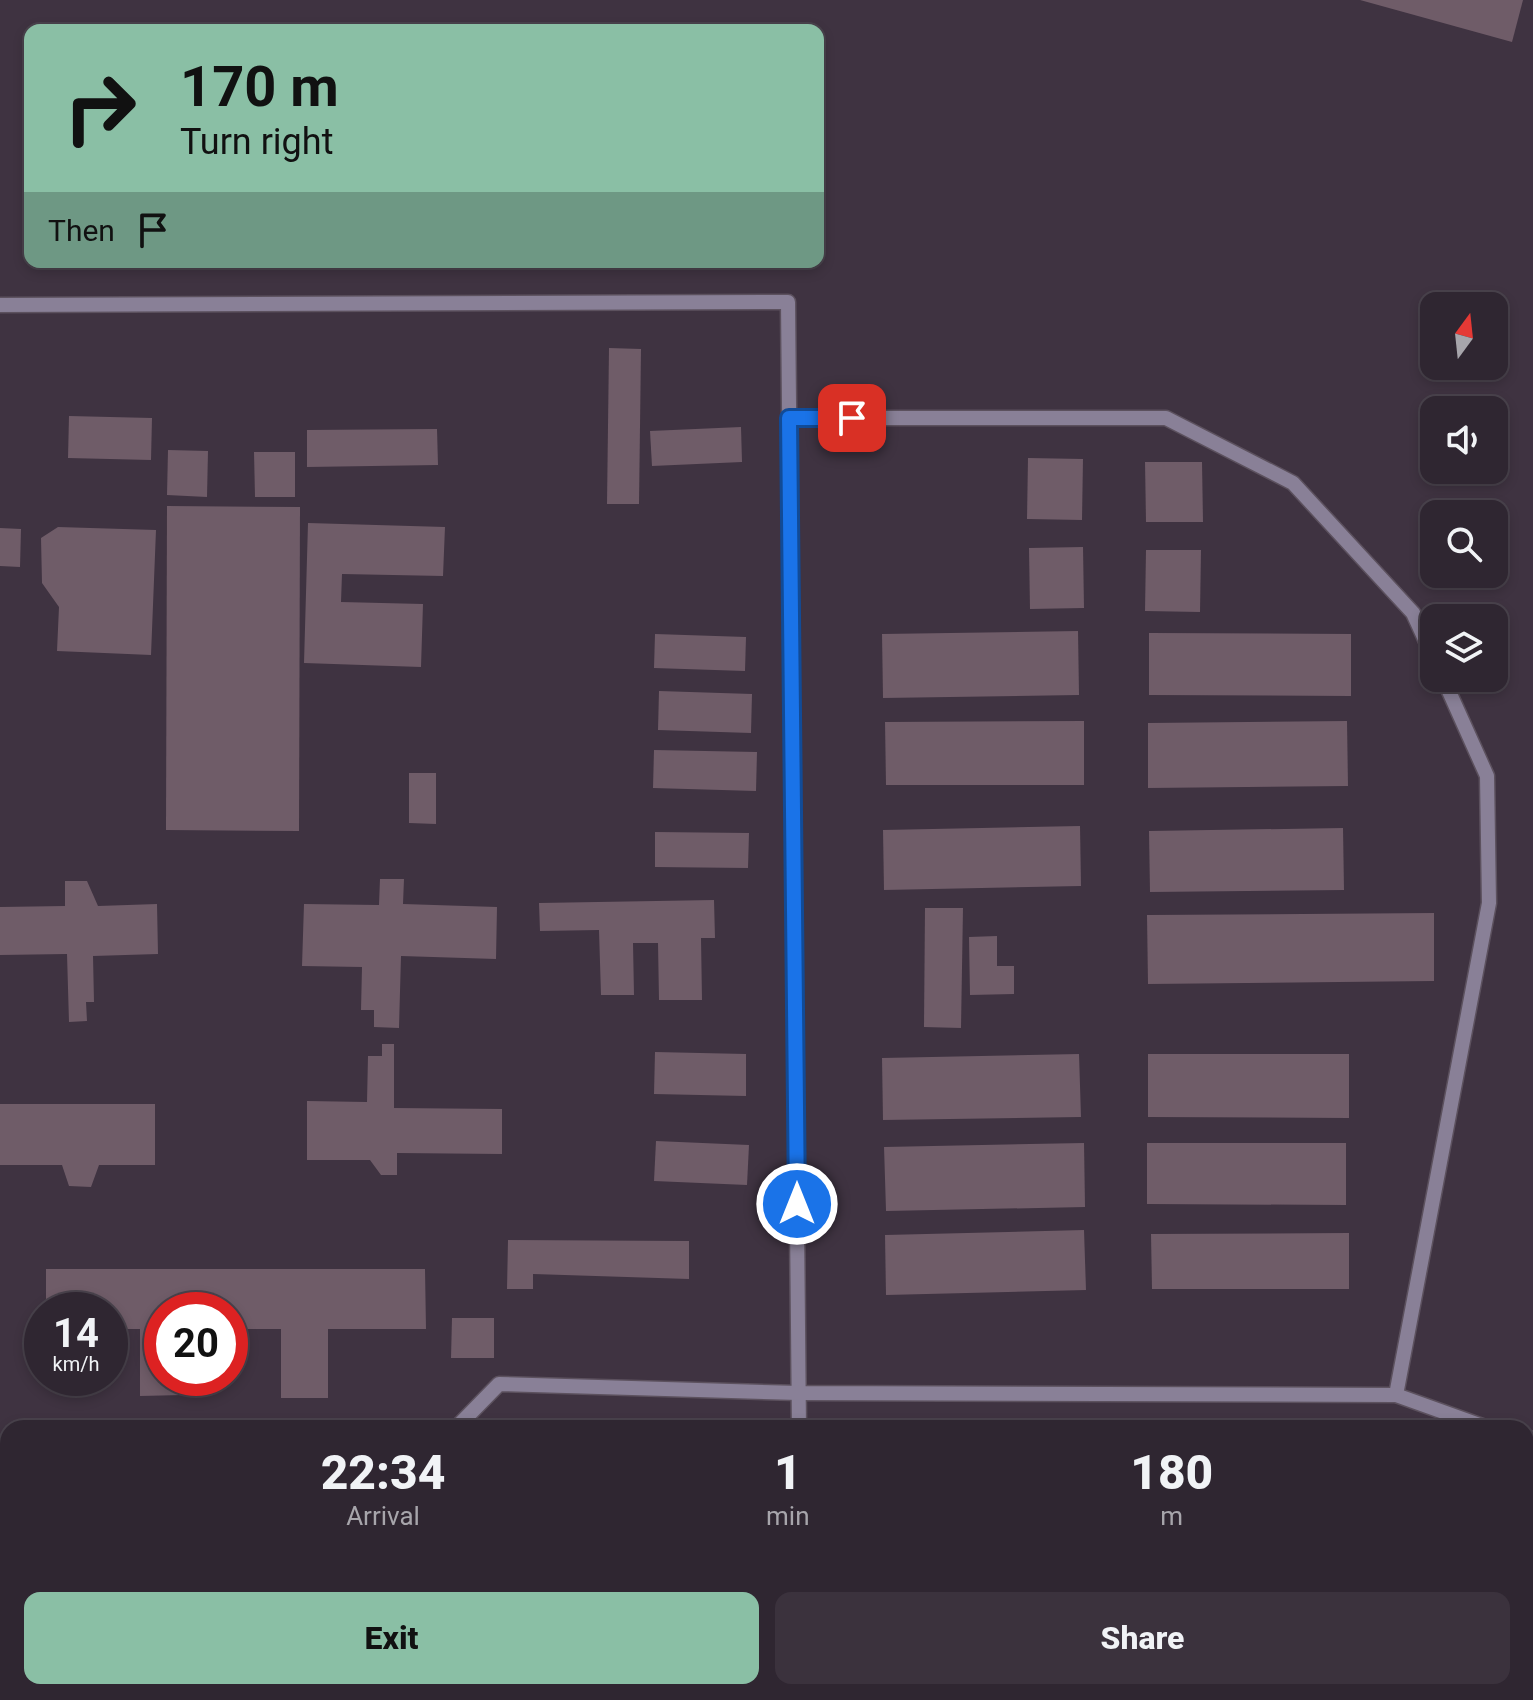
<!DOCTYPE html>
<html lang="en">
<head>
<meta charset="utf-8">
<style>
  body { margin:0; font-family:Roboto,sans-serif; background:#3b323d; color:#f1f3f6; height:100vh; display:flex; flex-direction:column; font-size:30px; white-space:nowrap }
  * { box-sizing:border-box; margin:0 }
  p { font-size:26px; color:#a7a5ab }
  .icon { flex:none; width:44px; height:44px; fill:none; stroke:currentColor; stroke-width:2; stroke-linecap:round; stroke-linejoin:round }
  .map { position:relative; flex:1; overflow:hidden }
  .drawer { position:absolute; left:0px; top:1420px; width:1534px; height:280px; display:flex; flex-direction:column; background:#2f2631; border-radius:24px 24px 0 0; box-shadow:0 4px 12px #0003,0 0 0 2px #4a434d }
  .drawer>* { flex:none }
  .banner { position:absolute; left:24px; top:24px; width:800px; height:244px; border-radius:16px; box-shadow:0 4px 12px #0003,0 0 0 2px #4a434d; background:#8abfa5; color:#111; overflow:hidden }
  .needle { width:52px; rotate:15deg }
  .tools { position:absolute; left:1420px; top:292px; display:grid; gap:16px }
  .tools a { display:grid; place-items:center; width:88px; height:88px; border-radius:16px; background:#2f2631; box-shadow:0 4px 12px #0003,0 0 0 2px #4a434d; font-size:40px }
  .speed { position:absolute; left:24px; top:1292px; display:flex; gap:16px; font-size:40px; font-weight:700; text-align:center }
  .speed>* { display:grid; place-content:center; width:104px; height:104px; border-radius:50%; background:#2f2631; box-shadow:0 4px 12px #0003,0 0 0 2px #4a434d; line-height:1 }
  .speed small { font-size:20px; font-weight:400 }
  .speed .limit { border:12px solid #d22; background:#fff; color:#111 }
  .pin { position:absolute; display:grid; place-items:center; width:68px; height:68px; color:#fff; margin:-34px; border-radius:16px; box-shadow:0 4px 12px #0006 }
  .me { position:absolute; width:88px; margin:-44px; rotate:0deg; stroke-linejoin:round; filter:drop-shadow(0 0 6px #0008) }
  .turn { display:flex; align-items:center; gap:28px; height:168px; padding:0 24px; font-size:36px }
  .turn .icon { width:104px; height:104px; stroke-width:2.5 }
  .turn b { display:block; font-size:56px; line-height:68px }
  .then { display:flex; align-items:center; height:76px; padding:0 24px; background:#0003; gap:16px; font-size:30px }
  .eta { display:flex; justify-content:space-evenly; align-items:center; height:136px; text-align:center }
  .eta b { font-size:48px; font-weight:800; line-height:56px }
  .cta { display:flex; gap:16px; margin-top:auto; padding:16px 24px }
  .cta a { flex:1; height:92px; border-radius:16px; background:#8abfa5; color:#111; font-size:32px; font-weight:800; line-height:92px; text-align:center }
  .cta a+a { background:#3b323d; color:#f1f3f6 }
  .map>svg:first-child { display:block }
  .water { fill:#1d1744 }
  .building { fill:#6f5c68 }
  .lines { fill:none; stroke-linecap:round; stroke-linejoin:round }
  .service-casing { stroke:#5c515e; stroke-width:17 }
  .service { stroke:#898097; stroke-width:14 }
  .route-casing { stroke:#114b97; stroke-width:20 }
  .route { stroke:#1a73e8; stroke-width:14 }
</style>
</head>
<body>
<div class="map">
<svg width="1533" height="1700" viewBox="0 0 1533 1700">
  <rect width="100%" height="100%" fill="#3f3341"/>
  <rect class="water" x="1201" y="1692" width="94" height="8"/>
  <g class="building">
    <polygon points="1360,0 1523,0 1512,42"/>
    <polygon points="609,348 641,349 639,504 607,504"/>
    <polygon points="69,416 152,418 151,460 68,458"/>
    <polygon points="741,427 742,462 652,466 650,431"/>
    <polygon points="437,429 438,465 307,467 307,430"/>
    <polygon points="168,450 208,451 207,497 167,495"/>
    <polygon points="254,452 295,452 295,497 255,497"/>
    <polygon points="1028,458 1083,459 1082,520 1027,519"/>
    <polygon points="1145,462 1202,462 1203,522 1146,522"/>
    <polygon points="167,506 300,507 299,831 166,830"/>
    <polygon points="308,523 445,527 443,576 342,574 341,602 423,604 421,667 304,663"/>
    <polygon points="58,527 156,530 151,655 57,651 59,607 42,583 41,538"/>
    <polygon points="0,528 21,529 20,567 0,566"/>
    <polygon points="1083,547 1084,608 1030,609 1029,548"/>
    <polygon points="1146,550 1201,550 1200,612 1145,611"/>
    <polygon points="1078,631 1079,695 883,698 882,634"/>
    <polygon points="1149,633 1351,634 1351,696 1149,695"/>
    <polygon points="655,634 746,637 745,671 654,668"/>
    <polygon points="659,691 752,694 751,733 658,730"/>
    <polygon points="1084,721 1084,785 886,785 885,722"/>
    <polygon points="1347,721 1348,786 1148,788 1148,723"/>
    <polygon points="654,750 757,752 756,791 653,788"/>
    <polygon points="409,773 436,773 436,824 409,823"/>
    <polygon points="1080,826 1081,886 884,890 883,830"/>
    <polygon points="1343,828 1344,890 1150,892 1149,831"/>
    <polygon points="655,832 749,833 748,868 655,867"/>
    <polygon points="380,879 404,879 403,904 497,907 496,959 401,956 399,1028 374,1027 374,1010 361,1010 362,967 302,966 304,904 379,905"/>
    <polygon points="65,881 87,881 98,906 157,904 158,954 93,956 94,1002 86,1002 87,1021 69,1022 67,954 0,955 0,907 65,906"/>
    <polygon points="714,900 715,938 701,938 702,1000 659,1000 658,943 633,943 634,995 601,995 599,930 540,931 539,903"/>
    <polygon points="925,908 963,908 961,1028 924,1027"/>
    <polygon points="1434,913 1434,981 1148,984 1147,915"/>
    <polygon points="997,936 997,966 1014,966 1014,994 970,995 969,937"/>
    <polygon points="382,1044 394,1044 394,1108 502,1109 502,1154 397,1153 397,1175 381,1175 370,1160 307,1160 307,1101 367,1102 368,1056 382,1056"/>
    <polygon points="655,1052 746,1054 746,1096 654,1094"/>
    <polygon points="1079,1054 1081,1117 883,1120 882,1058"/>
    <polygon points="1148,1054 1349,1054 1349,1118 1148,1117"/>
    <polygon points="0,1104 155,1104 155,1165 99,1165 91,1187 69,1186 62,1165 0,1165"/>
    <polygon points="656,1141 749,1145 747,1185 654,1181"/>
    <polygon points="1084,1143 1085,1207 886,1211 884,1147"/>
    <polygon points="1147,1143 1346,1143 1346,1205 1147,1204"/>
    <polygon points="1084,1230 1086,1290 886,1295 885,1235"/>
    <polygon points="1349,1233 1349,1289 1152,1289 1151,1234"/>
    <polygon points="508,1240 689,1241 689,1279 533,1274 533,1289 507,1289"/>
    <polygon points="46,1269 425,1269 426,1329 328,1329 328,1398 281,1398 281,1329 230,1329 230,1310 162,1310 162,1378 183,1378 183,1395 140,1396 140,1329 110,1329 110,1310 46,1310"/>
    <polygon points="452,1318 494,1318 494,1358 451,1358"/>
    <polygon points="1526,1606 1533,1606 1533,1700 1405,1700 1405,1692 1526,1692"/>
    <rect x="515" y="1692" width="157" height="8"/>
    <rect x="1108" y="1692" width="46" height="8"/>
  </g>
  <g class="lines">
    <g class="service-casing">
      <g id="service">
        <polyline points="0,305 788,302 799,1428"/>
        <polyline points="789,418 1166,418 1293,483 1413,613 1434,659"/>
        <polyline points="1396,1395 1489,903 1487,776 1443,678"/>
        <polyline points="456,1428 499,1384 799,1393 1396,1395 1488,1428"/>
        <polyline points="1526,1437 1533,1439"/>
        <polyline points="447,1692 448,1700"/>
        <polyline points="0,1697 122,1695 126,1700"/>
        <polyline points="169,1700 174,1694 274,1692"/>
        <polyline points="798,1700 798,1692"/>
      </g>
    </g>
    <use href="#service" class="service"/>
  </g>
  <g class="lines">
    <g class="route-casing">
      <polyline id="route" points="797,1204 789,418 852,418"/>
    </g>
    <use href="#route" class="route"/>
  </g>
</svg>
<div class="tools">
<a><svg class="needle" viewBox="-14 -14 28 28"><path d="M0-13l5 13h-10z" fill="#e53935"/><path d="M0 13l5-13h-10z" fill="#a7a5ab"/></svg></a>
<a><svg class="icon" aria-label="sound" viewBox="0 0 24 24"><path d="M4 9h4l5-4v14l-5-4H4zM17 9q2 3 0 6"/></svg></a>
<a><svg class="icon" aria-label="search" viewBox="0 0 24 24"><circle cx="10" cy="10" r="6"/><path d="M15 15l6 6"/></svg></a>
<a><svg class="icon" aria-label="layers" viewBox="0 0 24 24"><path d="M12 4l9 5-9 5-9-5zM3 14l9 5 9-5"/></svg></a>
</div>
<div class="speed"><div>14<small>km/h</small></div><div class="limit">20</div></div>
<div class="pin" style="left:852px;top:418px;background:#d93025"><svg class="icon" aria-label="arrive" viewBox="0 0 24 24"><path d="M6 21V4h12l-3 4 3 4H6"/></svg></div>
<svg class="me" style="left:797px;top:1204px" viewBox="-20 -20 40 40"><circle r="17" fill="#1a73e8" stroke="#fff" stroke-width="3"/><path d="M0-11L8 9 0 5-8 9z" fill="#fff"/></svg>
<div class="banner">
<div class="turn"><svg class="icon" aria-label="right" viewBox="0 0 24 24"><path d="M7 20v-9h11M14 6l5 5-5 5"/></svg><div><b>170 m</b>Turn right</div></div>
<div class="then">Then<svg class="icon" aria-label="arrive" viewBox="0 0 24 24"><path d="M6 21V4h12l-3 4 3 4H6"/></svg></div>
</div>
<section class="drawer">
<div class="eta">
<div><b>22:34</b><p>Arrival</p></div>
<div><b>1</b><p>min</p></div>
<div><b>180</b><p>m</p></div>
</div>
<div class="cta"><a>Exit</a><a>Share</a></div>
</section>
</div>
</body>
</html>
